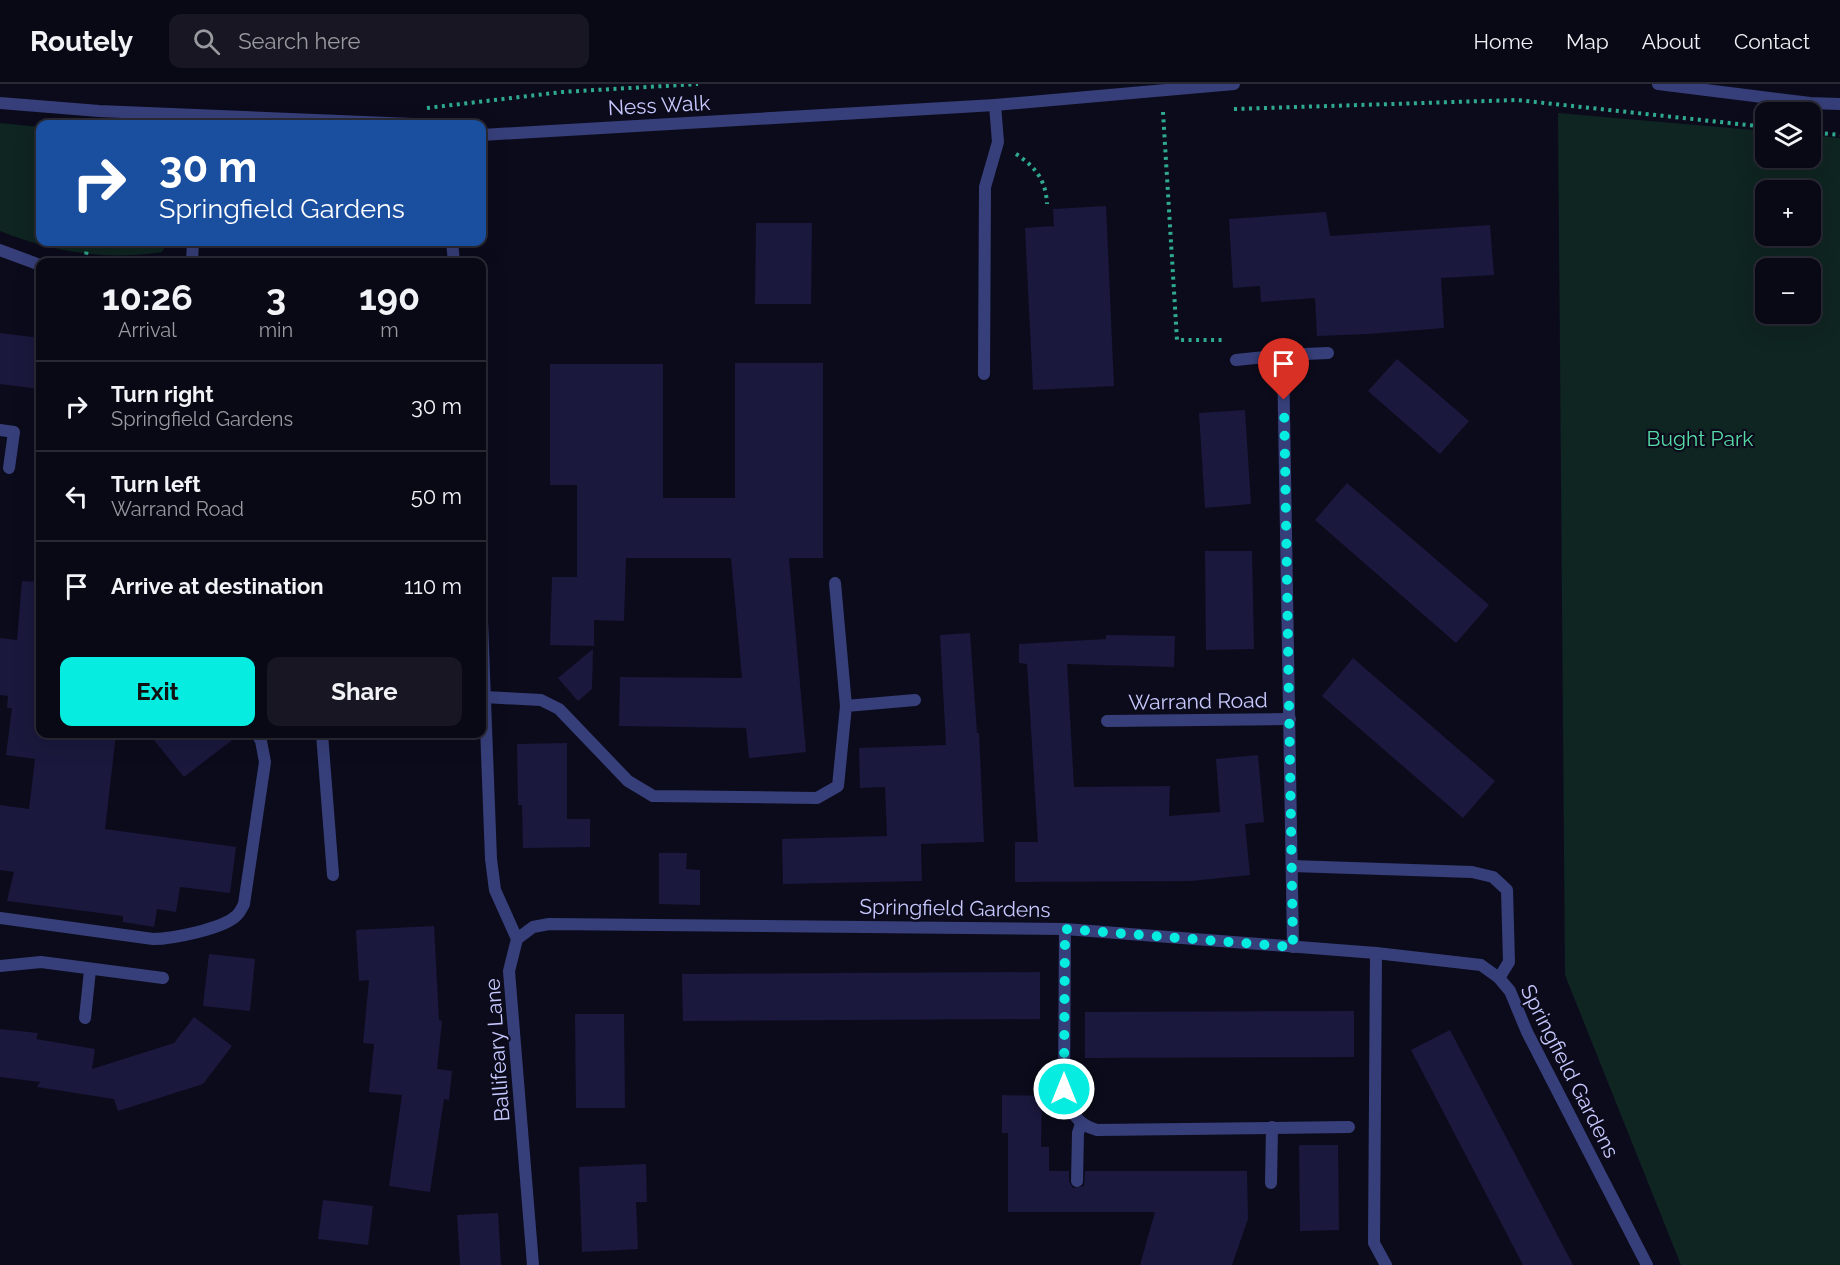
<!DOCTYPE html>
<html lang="en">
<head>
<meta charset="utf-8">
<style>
  body { margin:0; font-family:Raleway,sans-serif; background:#171622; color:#f1f3f6; height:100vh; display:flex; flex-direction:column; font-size:22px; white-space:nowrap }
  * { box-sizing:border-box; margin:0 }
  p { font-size:20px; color:#999aa0 }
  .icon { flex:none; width:33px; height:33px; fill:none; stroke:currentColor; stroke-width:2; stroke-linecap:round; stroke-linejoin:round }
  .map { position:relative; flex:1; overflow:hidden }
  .drawer { position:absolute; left:36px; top:174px; width:450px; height:480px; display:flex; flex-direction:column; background:#090815; border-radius:12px; box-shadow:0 6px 24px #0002,0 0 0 2px #292934 }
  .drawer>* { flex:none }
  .guide { position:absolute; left:36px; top:36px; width:450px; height:126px; border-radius:12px; box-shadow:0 6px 24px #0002,0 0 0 2px #292934; background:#1a4fa0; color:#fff; overflow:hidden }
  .controls { position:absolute; left:1755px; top:18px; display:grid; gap:12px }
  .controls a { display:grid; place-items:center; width:66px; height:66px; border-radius:12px; background:#090815; box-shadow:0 6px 24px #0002,0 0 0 2px #292934; font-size:30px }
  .pin { position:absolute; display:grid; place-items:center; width:51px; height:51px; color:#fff; margin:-62px -26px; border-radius:50% 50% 50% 0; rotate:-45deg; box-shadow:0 0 6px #0007 }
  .pin .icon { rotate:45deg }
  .me { position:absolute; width:66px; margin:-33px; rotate:0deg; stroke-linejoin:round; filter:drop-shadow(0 0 4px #0008) }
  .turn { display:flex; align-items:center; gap:21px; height:126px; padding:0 24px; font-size:27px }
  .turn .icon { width:78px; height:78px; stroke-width:2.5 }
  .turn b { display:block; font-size:42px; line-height:51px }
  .eta { display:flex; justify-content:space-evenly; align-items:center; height:102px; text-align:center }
  .eta b { font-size:36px; font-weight:700; line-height:42px }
  .button { display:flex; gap:12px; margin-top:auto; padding:12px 24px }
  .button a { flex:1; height:69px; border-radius:12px; background:#06ece0; color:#111; font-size:24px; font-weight:700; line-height:69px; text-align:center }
  .button a+a { background:#171622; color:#f1f3f6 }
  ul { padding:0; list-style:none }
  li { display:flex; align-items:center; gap:18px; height:90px; padding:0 24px; border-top:2px solid #292934 }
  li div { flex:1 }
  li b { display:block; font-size:22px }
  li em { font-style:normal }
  header { display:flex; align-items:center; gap:36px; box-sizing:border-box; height:84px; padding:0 30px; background:#090815; border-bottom:2px solid #292934 }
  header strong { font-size:28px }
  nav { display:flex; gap:33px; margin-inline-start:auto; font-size:21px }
  .search { width:420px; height:54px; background:#171622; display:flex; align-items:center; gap:15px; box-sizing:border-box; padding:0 21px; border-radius:12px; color:#999aa0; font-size:22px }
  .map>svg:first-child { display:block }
  .green { fill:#0f2521; fill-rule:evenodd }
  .building { fill:#1a183c }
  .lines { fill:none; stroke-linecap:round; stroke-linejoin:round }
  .path { stroke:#2faa90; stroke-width:4; stroke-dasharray:3 4.5; stroke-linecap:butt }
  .lane { stroke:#373f7a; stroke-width:12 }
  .street { stroke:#373f7a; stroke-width:12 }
  .route { stroke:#06ece0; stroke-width:10; stroke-dasharray:0 18 }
  .labels { text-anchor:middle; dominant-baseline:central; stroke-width:4.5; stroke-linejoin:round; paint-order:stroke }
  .street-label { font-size:21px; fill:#c7c9fe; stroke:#0c0b1c }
  .park-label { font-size:21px; fill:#56dba6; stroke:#0c0b1c }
</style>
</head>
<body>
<header>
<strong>Routely</strong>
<div class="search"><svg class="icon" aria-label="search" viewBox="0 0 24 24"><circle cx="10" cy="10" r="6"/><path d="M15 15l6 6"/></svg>Search here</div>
<nav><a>Home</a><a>Map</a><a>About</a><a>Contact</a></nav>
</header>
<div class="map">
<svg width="1840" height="1181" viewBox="0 0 1840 1181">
  <rect width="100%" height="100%" fill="#0c0b1c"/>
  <g class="green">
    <path d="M1558,29l207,18 1,27h44l1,-23 29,3v1127h-159l-116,-290zM1810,106v46h-44v-46zM1766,184h44v46h-44z"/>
    <path d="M0,39l40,4v115h127l-5,10c-55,9 -111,0 -162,-21z"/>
  </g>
  <g class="building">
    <polygon points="1106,122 1114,302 1033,306 1025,144 1054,142 1053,125"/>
    <polygon points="1326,128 1330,152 1490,141 1494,191 1441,194 1444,244 1368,250 1317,252 1315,214 1261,218 1260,202 1233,204 1229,135"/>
    <polygon points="756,139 812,139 811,220 755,220"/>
    <polygon points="0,249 40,254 40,305 0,300"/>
    <polygon points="1397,275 1469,337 1440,370 1368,307"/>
    <polygon points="735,279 823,279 823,474 789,474 806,668 749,674 746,644 619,642 620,593 742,594 731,474 626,474 624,537 594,536 594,562 550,561 552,493 577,493 577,401 550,401 550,280 663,280 663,414 735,414"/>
    <polygon points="1245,326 1251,420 1205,424 1199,329"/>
    <polygon points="1347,399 1489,521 1456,559 1315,436"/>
    <polygon points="1205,467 1252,467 1254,565 1206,566"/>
    <polygon points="22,497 40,498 40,650 116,650 105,745 236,763 230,809 180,803 176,828 157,825 154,843 123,838 123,832 7,817 14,788 0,786 0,721 29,725 35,675 6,671 12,624 7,624 8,612 0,611 0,554 17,556"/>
    <polygon points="970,549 977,649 979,649 984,758 921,760 922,797 783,800 782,755 887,752 885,703 860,704 859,664 946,661 940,551"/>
    <polygon points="1106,551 1175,552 1174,583 1067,580 1074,703 1170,702 1169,732 1220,728 1216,675 1258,671 1264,738 1245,740 1250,791 1191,797 1015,798 1015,758 1038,758 1027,580 1019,579 1019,560 1106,555"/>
    <polygon points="593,565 592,605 578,617 558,594"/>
    <polygon points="1353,574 1495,697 1463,734 1322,612"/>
    <polygon points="149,650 240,650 184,693"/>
    <polygon points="567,659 567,735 590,735 590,763 523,764 522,721 518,721 517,660"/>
    <polygon points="659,769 687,769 686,785 700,786 700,821 659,820"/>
    <polygon points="434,842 439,936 442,937 437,985 452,987 449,1016 444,1015 430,1108 389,1102 402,1011 369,1008 374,960 363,959 369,896 359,897 356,846"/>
    <polygon points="209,870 255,875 250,927 203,922"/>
    <polygon points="1040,888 1040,935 683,937 682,890"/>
    <polygon points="1354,927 1354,973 1085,974 1085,928"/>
    <polygon points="575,930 624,930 625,1024 576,1024"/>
    <polygon points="194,933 232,962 203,1000 118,1027 114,1015 37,1003 40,998 0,993 0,945 38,949 36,955 95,965 92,985 174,959"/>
    <polygon points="1450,946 1573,1181 1523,1181 1411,966"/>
    <polygon points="1002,1011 1042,1012 1041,1063 1049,1063 1049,1087 1069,1087 1069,1097 1073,1104 1084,1102 1085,1087 1247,1087 1248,1135 1232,1181 1140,1181 1155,1128 1008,1128 1008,1049 1002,1049"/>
    <polygon points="1299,1061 1338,1061 1339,1146 1300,1147"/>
    <polygon points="646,1080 647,1118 636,1118 638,1165 582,1168 579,1083"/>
    <polygon points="323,1116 373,1122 368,1161 318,1155"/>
    <polygon points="498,1129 501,1181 460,1181 457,1131"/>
  </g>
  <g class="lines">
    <g class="path">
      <polyline points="427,24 562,8 698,0"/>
      <polyline points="1234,25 1517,16 1766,43"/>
      <polyline points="1163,28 1177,256 1226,256"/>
      <polyline points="1810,48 1840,51"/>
      <path d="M1016,70c20,13 30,27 31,50"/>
      <polyline points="85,178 88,158"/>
    </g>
    <g class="lane">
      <polyline points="984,290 985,103 998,58 995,21"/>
      <polyline points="322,650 333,791"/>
      <polyline points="1292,782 1472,788 1493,793 1507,806 1509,878 1499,894"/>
      <path d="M0,834l153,21c19,0 69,-10 83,-23 4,-3 6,-8 8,-12l21,-142 -4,-21 -4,-7"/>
      <polyline points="1376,869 1374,1159 1386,1181"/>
    </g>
    <g class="street">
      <polyline points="1658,0 1810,19 1840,20"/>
      <polyline points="0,19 99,27 412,40"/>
      <polyline points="482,51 995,21 1234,0"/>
      <polyline points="452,158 454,178"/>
      <polyline points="0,166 40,181"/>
      <polyline points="192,178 193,158"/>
      <polyline points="1283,271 1328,269"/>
      <polyline points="1236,276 1283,271 1293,863"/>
      <polyline points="0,346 14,348 9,384"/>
      <polyline points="835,499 846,622"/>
      <polyline points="482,537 491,775 495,806 517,855 509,887 533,1181"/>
      <polyline points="484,613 541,616 559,625 628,697 653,712 817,714 838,702 846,622 915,616"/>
      <polyline points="1107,637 1290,635"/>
      <path d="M1065,845l-1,160c5,20 11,35 33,41l252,-3"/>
      <polyline points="517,855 533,843 549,840 1065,845 1376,869 1481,881 1499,894 1510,907 1527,948 1647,1181"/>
      <polyline points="0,882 41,878 163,894"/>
      <polyline points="85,934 90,886"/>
      <polyline points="1077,1097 1078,1049 1081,1040"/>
      <polyline points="1271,1099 1272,1043"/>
    </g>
  </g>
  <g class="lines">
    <polyline class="route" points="1064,1005 1065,845 1293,863 1284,316"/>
  </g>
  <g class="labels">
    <g class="street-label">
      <text transform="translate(659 21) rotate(-3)">Ness Walk</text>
      <text transform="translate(1198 617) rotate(-1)">Warrand Road</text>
      <text transform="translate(955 824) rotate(1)">Springfield Gardens</text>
      <text transform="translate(497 966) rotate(-94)">Ballifeary Lane</text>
      <text transform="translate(1570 987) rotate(63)">Springfield Gardens</text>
    </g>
    <g class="park-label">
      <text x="1700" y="354">Bught Park</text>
    </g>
  </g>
</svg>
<div class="controls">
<a><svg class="icon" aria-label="layers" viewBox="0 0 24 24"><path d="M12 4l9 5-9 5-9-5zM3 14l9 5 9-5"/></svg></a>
<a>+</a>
<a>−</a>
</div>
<div class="pin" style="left:1284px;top:316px;background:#d93025"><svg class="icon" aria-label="arrive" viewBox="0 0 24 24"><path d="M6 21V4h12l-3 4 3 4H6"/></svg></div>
<svg class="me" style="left:1064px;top:1005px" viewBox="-20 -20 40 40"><circle r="17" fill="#06ece0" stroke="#fff" stroke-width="3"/><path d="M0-11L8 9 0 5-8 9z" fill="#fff"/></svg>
<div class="guide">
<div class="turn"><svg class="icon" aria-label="right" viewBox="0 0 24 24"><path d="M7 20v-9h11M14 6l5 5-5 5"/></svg><div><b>30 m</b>Springfield Gardens</div></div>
</div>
<section class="drawer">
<div class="eta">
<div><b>10:26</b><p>Arrival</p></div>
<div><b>3</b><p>min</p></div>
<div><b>190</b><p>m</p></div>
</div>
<ul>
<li><svg class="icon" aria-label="right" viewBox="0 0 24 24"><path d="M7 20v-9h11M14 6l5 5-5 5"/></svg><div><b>Turn right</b><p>Springfield Gardens</p></div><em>30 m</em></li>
<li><svg class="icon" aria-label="left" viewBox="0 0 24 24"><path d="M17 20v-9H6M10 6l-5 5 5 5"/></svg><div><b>Turn left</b><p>Warrand Road</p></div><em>50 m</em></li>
<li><svg class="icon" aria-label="arrive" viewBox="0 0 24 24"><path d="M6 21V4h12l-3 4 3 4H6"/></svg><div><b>Arrive at destination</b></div><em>110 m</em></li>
</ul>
<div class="button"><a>Exit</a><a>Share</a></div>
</section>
</div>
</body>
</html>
